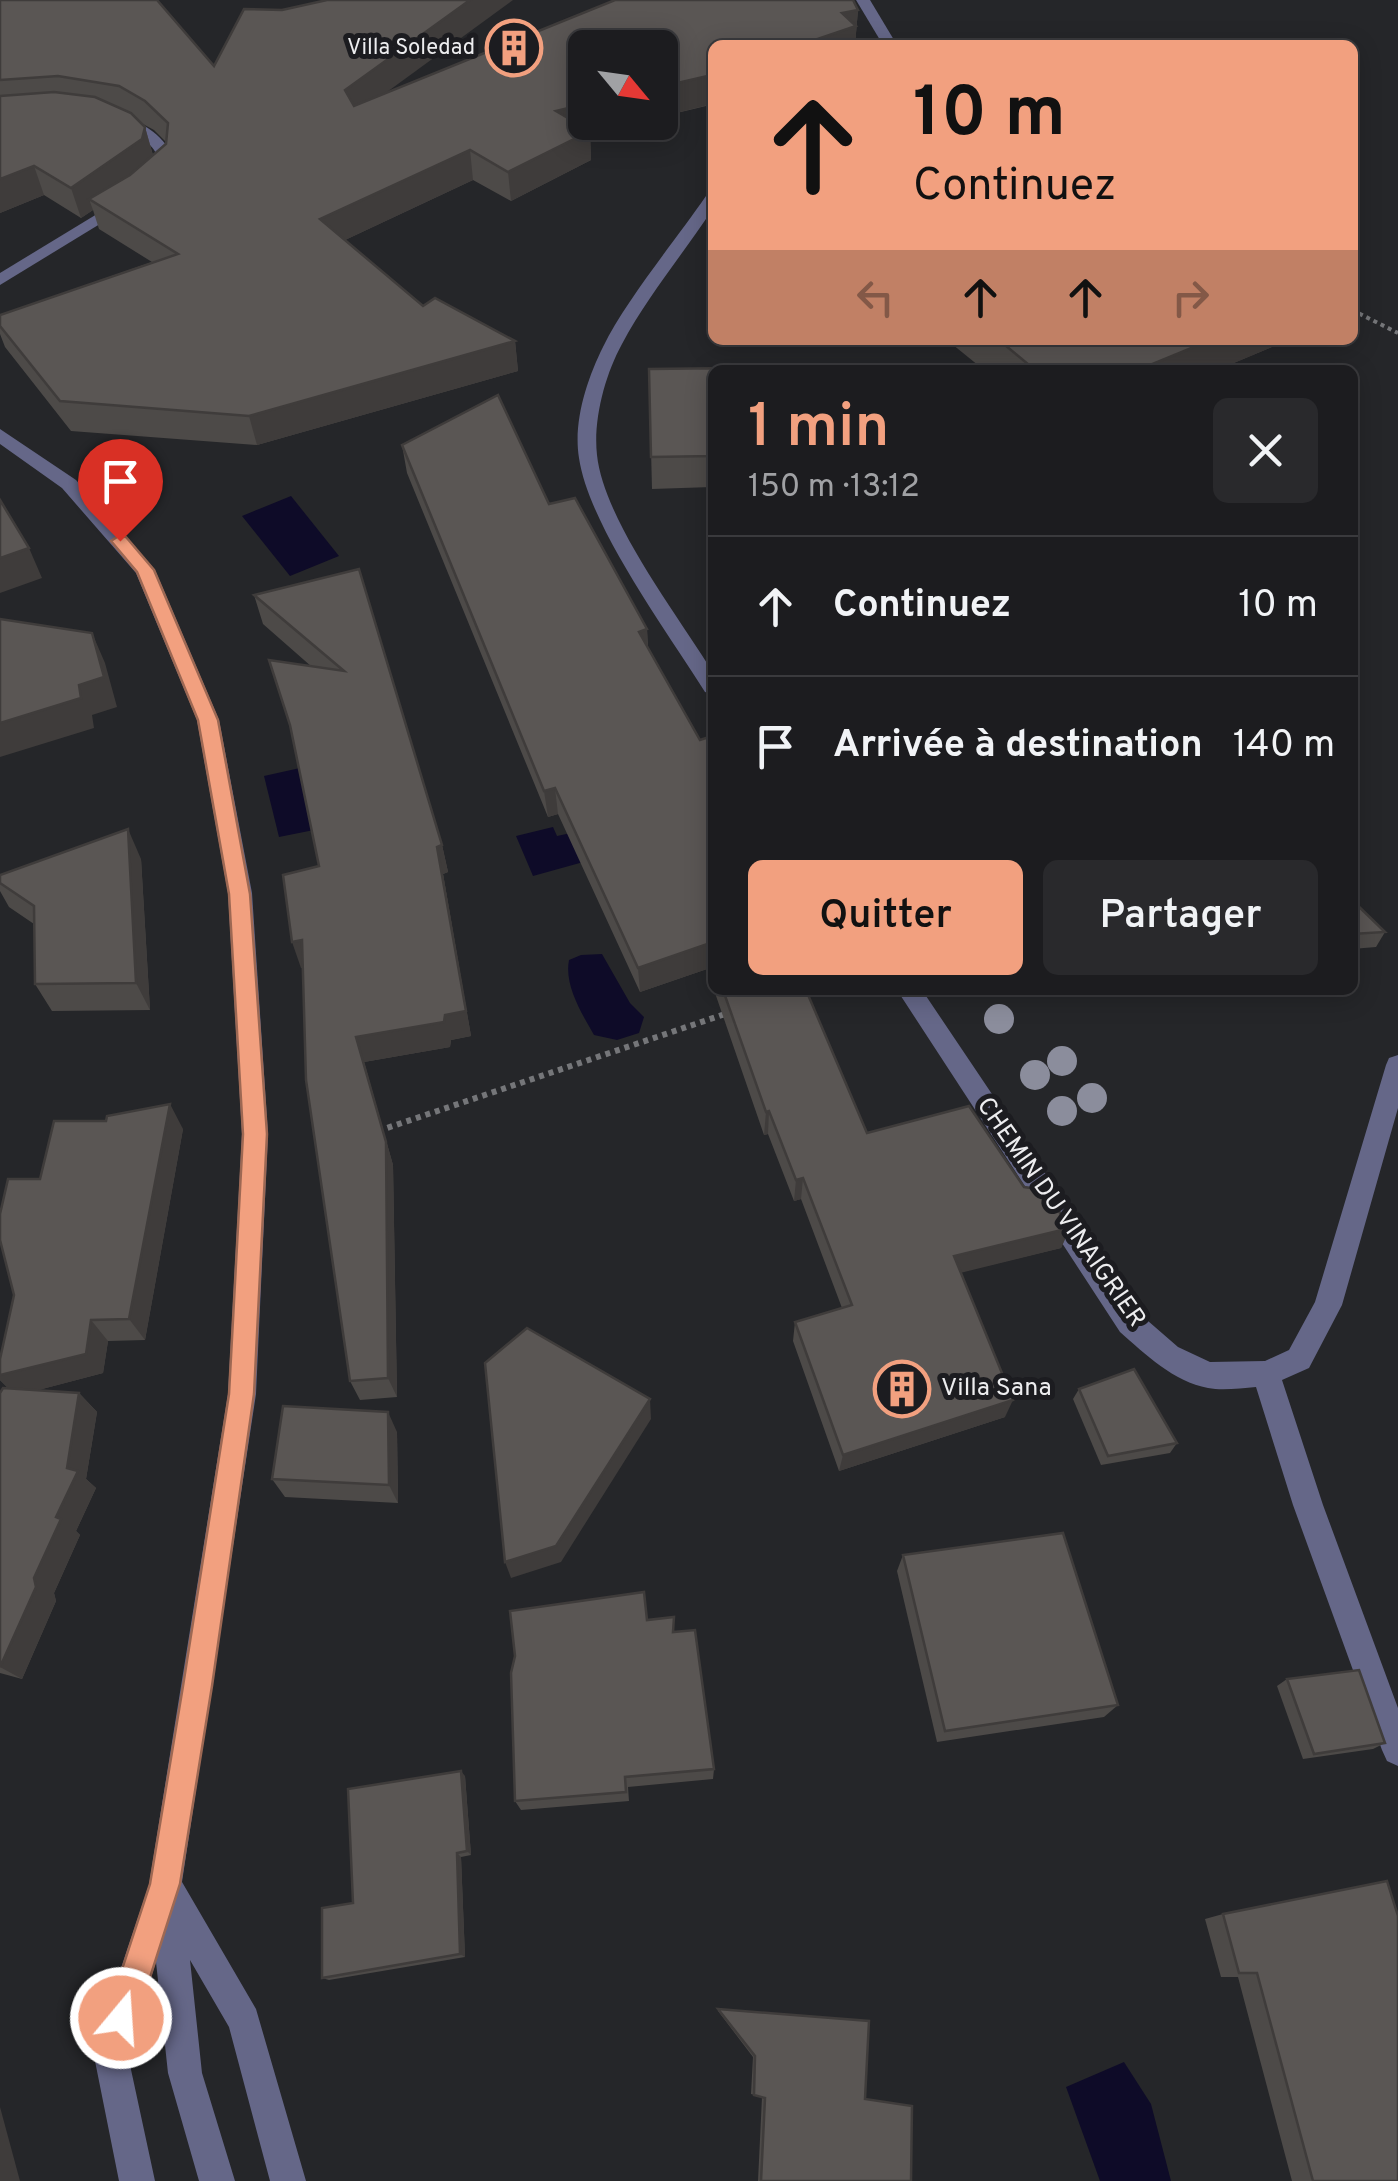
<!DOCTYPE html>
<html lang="fr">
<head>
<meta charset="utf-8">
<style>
  body { margin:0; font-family:Overpass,sans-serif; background:#29292c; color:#f1f3f6; height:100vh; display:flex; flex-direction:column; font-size:38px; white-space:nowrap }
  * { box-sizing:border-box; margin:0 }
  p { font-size:32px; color:#a0a1a4 }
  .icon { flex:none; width:55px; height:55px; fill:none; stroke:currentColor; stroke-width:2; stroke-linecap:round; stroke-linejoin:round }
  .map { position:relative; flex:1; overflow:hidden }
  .drawer { position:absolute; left:708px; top:365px; width:650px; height:630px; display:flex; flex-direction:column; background:#1c1c1f; border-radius:15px; box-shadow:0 5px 25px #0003,0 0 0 2px #3a3a3d }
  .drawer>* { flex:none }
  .top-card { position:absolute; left:708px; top:40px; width:650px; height:305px; border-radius:15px; box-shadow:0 5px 25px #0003,0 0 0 2px #3a3a3d; background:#f2a07f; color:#111; overflow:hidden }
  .needle { width:65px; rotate:119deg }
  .tools { position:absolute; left:568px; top:30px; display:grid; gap:20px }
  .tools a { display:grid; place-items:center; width:110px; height:110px; border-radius:15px; background:#1c1c1f; box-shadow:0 5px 25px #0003,0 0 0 2px #3a3a3d; font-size:50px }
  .pin { position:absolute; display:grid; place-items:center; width:85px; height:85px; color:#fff; margin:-102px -42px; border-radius:50% 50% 50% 0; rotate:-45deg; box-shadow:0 0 10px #0007 }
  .pin .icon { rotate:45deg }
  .me { position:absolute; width:110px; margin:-55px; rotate:18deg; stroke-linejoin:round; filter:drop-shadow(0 0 8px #0008) }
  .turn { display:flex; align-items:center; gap:35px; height:210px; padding:0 40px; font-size:45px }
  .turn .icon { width:130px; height:130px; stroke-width:2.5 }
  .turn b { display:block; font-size:70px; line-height:85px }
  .lanes { display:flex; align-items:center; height:95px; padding:0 40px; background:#0003; justify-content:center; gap:50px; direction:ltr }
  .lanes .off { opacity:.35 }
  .round { display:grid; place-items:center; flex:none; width:105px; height:105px; border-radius:15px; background:#29292c }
  .head { display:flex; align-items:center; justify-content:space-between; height:170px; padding:0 40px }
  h1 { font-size:60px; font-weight:600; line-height:75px; color:#f2a07f }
  .primary-button { display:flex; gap:20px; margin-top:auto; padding:20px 40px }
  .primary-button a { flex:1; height:115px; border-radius:15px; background:#f2a07f; color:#111; font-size:40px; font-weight:600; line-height:115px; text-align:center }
  .primary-button a+a { background:#29292c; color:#f1f3f6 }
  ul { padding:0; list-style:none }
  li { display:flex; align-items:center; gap:30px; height:140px; padding:0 40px; border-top:2px solid #3a3a3d }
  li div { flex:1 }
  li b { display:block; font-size:38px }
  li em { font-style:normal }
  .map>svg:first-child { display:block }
  .water { fill:#0e0b28 }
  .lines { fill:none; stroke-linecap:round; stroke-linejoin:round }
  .path-far1 { stroke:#757679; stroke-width:4; stroke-dasharray:4 4; stroke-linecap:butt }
  .path { stroke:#757679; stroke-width:6; stroke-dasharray:5 5; stroke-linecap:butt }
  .minor { fill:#656788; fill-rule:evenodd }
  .tree { fill:#8b8d9c }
  .wall { fill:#4d4a48; fill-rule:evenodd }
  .shaded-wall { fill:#3f3c3b }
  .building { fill:#5a5654; stroke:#3f3c3b; stroke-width:2.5 }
  .route { fill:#f2a07f; stroke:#9d6853; stroke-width:2.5 }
  .labels { text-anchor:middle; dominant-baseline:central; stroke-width:10; stroke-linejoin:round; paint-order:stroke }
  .far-poi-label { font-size:22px; fill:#ededef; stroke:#1c1c20; text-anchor:end }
  .street-label { font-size:25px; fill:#ededef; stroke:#1c1c20 }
  .poi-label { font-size:25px; fill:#ededef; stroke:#1c1c20; text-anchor:start }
</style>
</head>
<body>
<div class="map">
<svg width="1398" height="2181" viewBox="0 0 1398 2181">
  <rect width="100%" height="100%" fill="#252629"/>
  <g class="water">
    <polygon points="291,496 339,556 290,576 242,516"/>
    <polygon points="300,768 314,830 279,837 264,776"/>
    <polygon points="553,827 557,836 594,828 605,856 533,876 516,836"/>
    <path d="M602,954l28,49 14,14 -5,16 -22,7 -23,-5c-12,-21 -30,-50 -25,-75l12,-5z"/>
    <polygon points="1124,2062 1151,2104 1171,2181 1100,2181 1066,2087"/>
  </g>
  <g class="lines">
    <polyline class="path-far1" points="1352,310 1398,333"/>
    <polyline class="path" points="378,1131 731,1012"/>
    <g class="minor">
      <polygon points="856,0 870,0 897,45 883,45"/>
      <path d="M114,119c25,-2 47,15 59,36l-5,21 -18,4 -2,-3c28,-27 -14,-43 -34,-52z"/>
      <path d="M712,194v16c-29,44 -65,87 -90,134 -17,31 -29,76 -25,111 7,65 80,159 115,216v23l-7,-2c-38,-61 -116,-166 -126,-234 -6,-36 8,-79 24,-111 23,-47 72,-106 103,-151z"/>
      <polygon points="125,197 133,202 131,205 0,285 0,273"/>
      <polygon points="0,429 76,480 155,570 219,720 252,893 268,1134 256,1394 182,1882 256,2009 306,2181 270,2181 229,2027 190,1960 202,2073 235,2181 199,2181 168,2073 156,1962 127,2051 155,2181 119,2181 93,2051 149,1885 228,1394 242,1134 228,893 197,720 136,573 62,488 0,444"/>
      <path d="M897,990h25l218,324 38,33 32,15 55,-1 24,-11 26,-48 71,-237 3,-7 9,-3v53l-56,197 -33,63 -27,12 41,125 75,203v58l-11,-5 -5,-11 -89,-245 -37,-118c-15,1 -33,4 -48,1 -34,-6 -63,-34 -88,-56z"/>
    </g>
  </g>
  <g class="tree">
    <circle cx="999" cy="1019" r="15"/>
    <circle cx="1062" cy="1061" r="15"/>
    <circle cx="1035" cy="1075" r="15"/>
    <circle cx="1092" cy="1098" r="15"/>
    <circle cx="1062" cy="1111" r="15"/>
  </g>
  <g class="wall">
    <path d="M0,0l214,66 172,27 472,-83 -3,35h-143l-6,61 -46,11v-69l-70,85 1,27 -80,41 -38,-21 -128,60 78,66 92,35 3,30 -261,74 -186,-14 -66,-84 -5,-13v-19l152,-53 -53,-33 -6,-19 -12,8 -37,-23 -44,18zM141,123l13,7 12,12 -13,13 -8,-28z"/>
    <polygon points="947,340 1284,340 1284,342 1217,370 984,370"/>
    <polygon points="649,369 712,370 712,487 652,489"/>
    <polygon points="402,445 549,504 647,629 648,647 700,740 712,736 712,986 707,969 640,992 558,814 548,817 407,473"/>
    <polygon points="359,569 442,845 448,872 443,874 471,1036 451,1040 450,1047 364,1062 393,1165 397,1397 360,1400 350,1381 303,968 301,968 319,866 312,667 263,624 254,595"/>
    <polygon points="141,859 150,1010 52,1011 35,984 34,924 9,907 0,891 0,875"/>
    <polygon points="1352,900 1385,932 1376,947 1352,949"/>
    <polygon points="714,990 806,990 867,1133 1024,1187 1070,1228 1061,1248 961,1272 1005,1417 839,1471 793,1341 795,1322 842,1308 801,1199 794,1201 768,1134 764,1135"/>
    <polygon points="183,1129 145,1340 108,1341 103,1373 38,1390 79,1393 97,1412 86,1479 96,1488 76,1531 80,1535 54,1593 56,1601 22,1679 0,1673 0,1393 8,1388 0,1380 0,1359 40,1179"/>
    <polygon points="1079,1389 1177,1443 1170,1453 1101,1465 1073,1399"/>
    <polygon points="397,1432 398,1503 285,1497 272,1479"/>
    <polygon points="903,1555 1118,1705 1104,1717 937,1742 897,1571"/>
    <polygon points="674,1617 674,1632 714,1769 713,1779 628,1787 629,1801 521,1810 515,1801 647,1620"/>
    <polygon points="1287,1679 1385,1743 1373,1749 1303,1759 1277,1686"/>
    <polygon points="465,1776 471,1855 461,1857 465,1957 329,1980 322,1978 353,1903"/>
    <polygon points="1223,1914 1398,2181 1292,2181 1238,1977 1221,1977 1205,1919"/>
    <polygon points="718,2009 865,2099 911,2181 758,2181 762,2097 751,2094 753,2057 718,2011"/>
  </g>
  <g class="shaded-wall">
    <polygon points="470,0 513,0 350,119 345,90"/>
    <polygon points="858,10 855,45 800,45 842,13"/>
    <polygon points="712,75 712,104 660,117 660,87"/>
    <polygon points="585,104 585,122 634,122 590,133 591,160 511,201 508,172 556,111"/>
    <polygon points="145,127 153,156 99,205 89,199 93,210 81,218 71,188"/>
    <polygon points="470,150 473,180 326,249 320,219"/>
    <polygon points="34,166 44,195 0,213 0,179"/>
    <polygon points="1211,340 1284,340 1284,342 1217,370 1138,370"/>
    <polygon points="515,341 518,371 257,445 249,416"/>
    <polygon points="29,548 42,578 0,593 0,558"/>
    <polygon points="647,629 648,657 639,632"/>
    <polygon points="92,633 105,663 117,707 92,715 94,728 0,757 0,723 79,685"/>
    <polygon points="555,788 558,814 548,817 544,791"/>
    <polygon points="128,829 141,859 150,1010 136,983"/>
    <polygon points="442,845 448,872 443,874 471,1036 451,1040 450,1047 364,1062 393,1165 397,1397 388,1378 356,1037 437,847"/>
    <polygon points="302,940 311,966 301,968 292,942"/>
    <polygon points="707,944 707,969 640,992 638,968"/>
    <polygon points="170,1104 183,1129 145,1340 129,1319"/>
    <polygon points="769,1111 768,1134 764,1135 766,1112"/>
    <polygon points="803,1178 801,1199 794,1201 796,1180"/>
    <polygon points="1070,1228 1061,1248 948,1276 954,1256"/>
    <polygon points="91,1320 108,1341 103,1373 16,1396 0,1380 0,1375"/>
    <polygon points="79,1393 97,1412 86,1479 96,1488 76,1531 80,1535 54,1593 56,1601 22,1679 0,1667 34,1578 56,1517 67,1468"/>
    <polygon points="650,1399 651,1419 561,1562 511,1578 505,1562"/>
    <polygon points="1013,1400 1005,1417 839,1471 843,1455"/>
    <polygon points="388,1412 397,1432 398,1503 389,1485"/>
    <polygon points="461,1771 465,1776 471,1855 467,1851"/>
    <polygon points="457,1853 461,1857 465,1957 460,1954"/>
    <polygon points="0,2107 20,2181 0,2181"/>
  </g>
  <g class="building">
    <polygon points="0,0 157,0 214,66 244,9 282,10 327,0 470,0 345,90 354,106 615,0 853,0 858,10 842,13 856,26 800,45 712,45 712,75 660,87 660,48 585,48 585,104 556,111 590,131 508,172 470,150 320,219 423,306 435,298 515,341 249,416 60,401 0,326 0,315 178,254 89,199 130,175 166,144 168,123 145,101 119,86 58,76 0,80"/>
    <polygon points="54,92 95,97 131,113 145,127 142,139 71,188 34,166 0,179 0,96"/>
    <polygon points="999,340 1211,340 1138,370 1035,370"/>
    <polygon points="738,368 738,370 712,370 712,456 651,457 649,369"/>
    <polygon points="498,395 549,504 575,498 647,629 639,632 700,740 712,736 712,961 707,944 638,968 555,788 544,791 402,445"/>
    <polygon points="0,500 29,548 0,558"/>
    <polygon points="359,569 442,845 437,847 466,1011 445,1015 444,1022 356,1037 386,1142 388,1378 350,1381 306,1080 302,940 292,942 283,875 319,866 290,725 269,660 344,671 254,595"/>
    <polygon points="0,619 92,633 104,677 79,685 81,698 0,723"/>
    <polygon points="128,829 136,983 35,984 34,906 0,883 0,875"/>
    <polygon points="1352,900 1385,932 1352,934"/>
    <polygon points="723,990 806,990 867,1133 969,1106 1024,1187 1045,1190 1070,1228 954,1256 1013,1400 843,1455 795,1322 852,1305 803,1178 796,1180 769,1111 766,1112"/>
    <polygon points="170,1104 129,1319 91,1320 86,1354 0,1375 0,1359 14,1295 0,1240 0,1214 8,1179 40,1179 54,1121 106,1121 107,1116"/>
    <polygon points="527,1328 650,1399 556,1546 505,1562 485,1363"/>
    <polygon points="1134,1369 1177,1443 1108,1456 1079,1389"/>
    <polygon points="3,1388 79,1393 67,1468 78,1471 56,1517 61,1519 34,1578 36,1587 0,1667 0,1393"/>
    <polygon points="283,1406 388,1412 389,1485 272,1479"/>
    <polygon points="1063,1533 1118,1705 945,1731 903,1555"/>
    <polygon points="644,1592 647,1620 674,1617 673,1632 695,1630 714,1769 625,1777 626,1792 515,1801 511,1673 515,1656 510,1611"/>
    <polygon points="1359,1670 1385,1743 1314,1754 1287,1679"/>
    <polygon points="461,1771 467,1851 457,1853 460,1954 322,1978 322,1908 353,1903 348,1789"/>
    <polygon points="1387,1881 1398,1916 1398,2181 1313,2181 1257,1973 1239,1973 1223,1914"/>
    <polygon points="718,2009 869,2021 865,2099 912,2106 911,2181 761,2181 765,2098 754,2095 755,2056"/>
  </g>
  <polygon class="route" points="120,535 126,537 154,570 218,720 250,894 267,1134 254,1394 212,1686 180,1884 137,2018 132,2029 121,2033 110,2029 106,2018 150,1884 183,1686 229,1394 243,1134 229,894 198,720 137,572 111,541"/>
  <defs>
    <g id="building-ring" transform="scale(2.875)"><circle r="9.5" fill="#1c1c20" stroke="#f2a07f" stroke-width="1.5"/><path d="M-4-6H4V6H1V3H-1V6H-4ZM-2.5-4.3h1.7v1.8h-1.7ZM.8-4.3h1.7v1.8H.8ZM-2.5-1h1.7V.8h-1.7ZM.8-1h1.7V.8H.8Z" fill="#f2a07f"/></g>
  </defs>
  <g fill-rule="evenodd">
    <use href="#building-ring" x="514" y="48"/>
    <use href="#building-ring" x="902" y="1389"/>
  </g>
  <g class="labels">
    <g class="far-poi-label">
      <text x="475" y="48">Villa Soledad</text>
    </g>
    <g class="street-label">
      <text transform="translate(1060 1213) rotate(55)">CHEMIN DU VINAIGRIER</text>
    </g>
    <g class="poi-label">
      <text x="941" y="1389">Villa Sana</text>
    </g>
  </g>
</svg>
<div class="tools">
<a><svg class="needle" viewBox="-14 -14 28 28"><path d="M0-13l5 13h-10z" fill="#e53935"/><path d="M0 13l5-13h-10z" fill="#a0a1a4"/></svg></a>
</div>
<div class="pin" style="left:120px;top:541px;background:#d93025"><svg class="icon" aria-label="arrive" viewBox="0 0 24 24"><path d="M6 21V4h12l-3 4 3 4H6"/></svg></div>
<svg class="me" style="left:121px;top:2018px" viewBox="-20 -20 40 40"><circle r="17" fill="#f2a07f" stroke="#fff" stroke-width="3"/><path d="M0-11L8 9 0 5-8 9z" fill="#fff"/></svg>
<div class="top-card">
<div class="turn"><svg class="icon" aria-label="ahead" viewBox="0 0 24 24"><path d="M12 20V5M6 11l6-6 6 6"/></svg><div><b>10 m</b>Continuez</div></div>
<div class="lanes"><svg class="icon off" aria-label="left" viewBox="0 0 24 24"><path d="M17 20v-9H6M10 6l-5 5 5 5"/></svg><svg class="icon" aria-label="ahead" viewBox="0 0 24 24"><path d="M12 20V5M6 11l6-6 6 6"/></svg><svg class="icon" aria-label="ahead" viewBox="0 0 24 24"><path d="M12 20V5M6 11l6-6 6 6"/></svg><svg class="icon off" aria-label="right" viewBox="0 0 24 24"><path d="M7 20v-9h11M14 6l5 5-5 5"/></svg></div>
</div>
<section class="drawer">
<div class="head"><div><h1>1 min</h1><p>150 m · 13:12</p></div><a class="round"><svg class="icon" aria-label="close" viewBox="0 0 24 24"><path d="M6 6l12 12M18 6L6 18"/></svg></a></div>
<ul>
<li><svg class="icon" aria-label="ahead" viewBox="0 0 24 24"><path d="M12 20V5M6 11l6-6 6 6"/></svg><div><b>Continuez</b></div><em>10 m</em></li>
<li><svg class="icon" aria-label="arrive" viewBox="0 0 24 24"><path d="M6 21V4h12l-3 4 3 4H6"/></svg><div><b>Arrivée à destination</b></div><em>140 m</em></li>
</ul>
<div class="primary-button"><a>Quitter</a><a>Partager</a></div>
</section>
</div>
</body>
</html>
